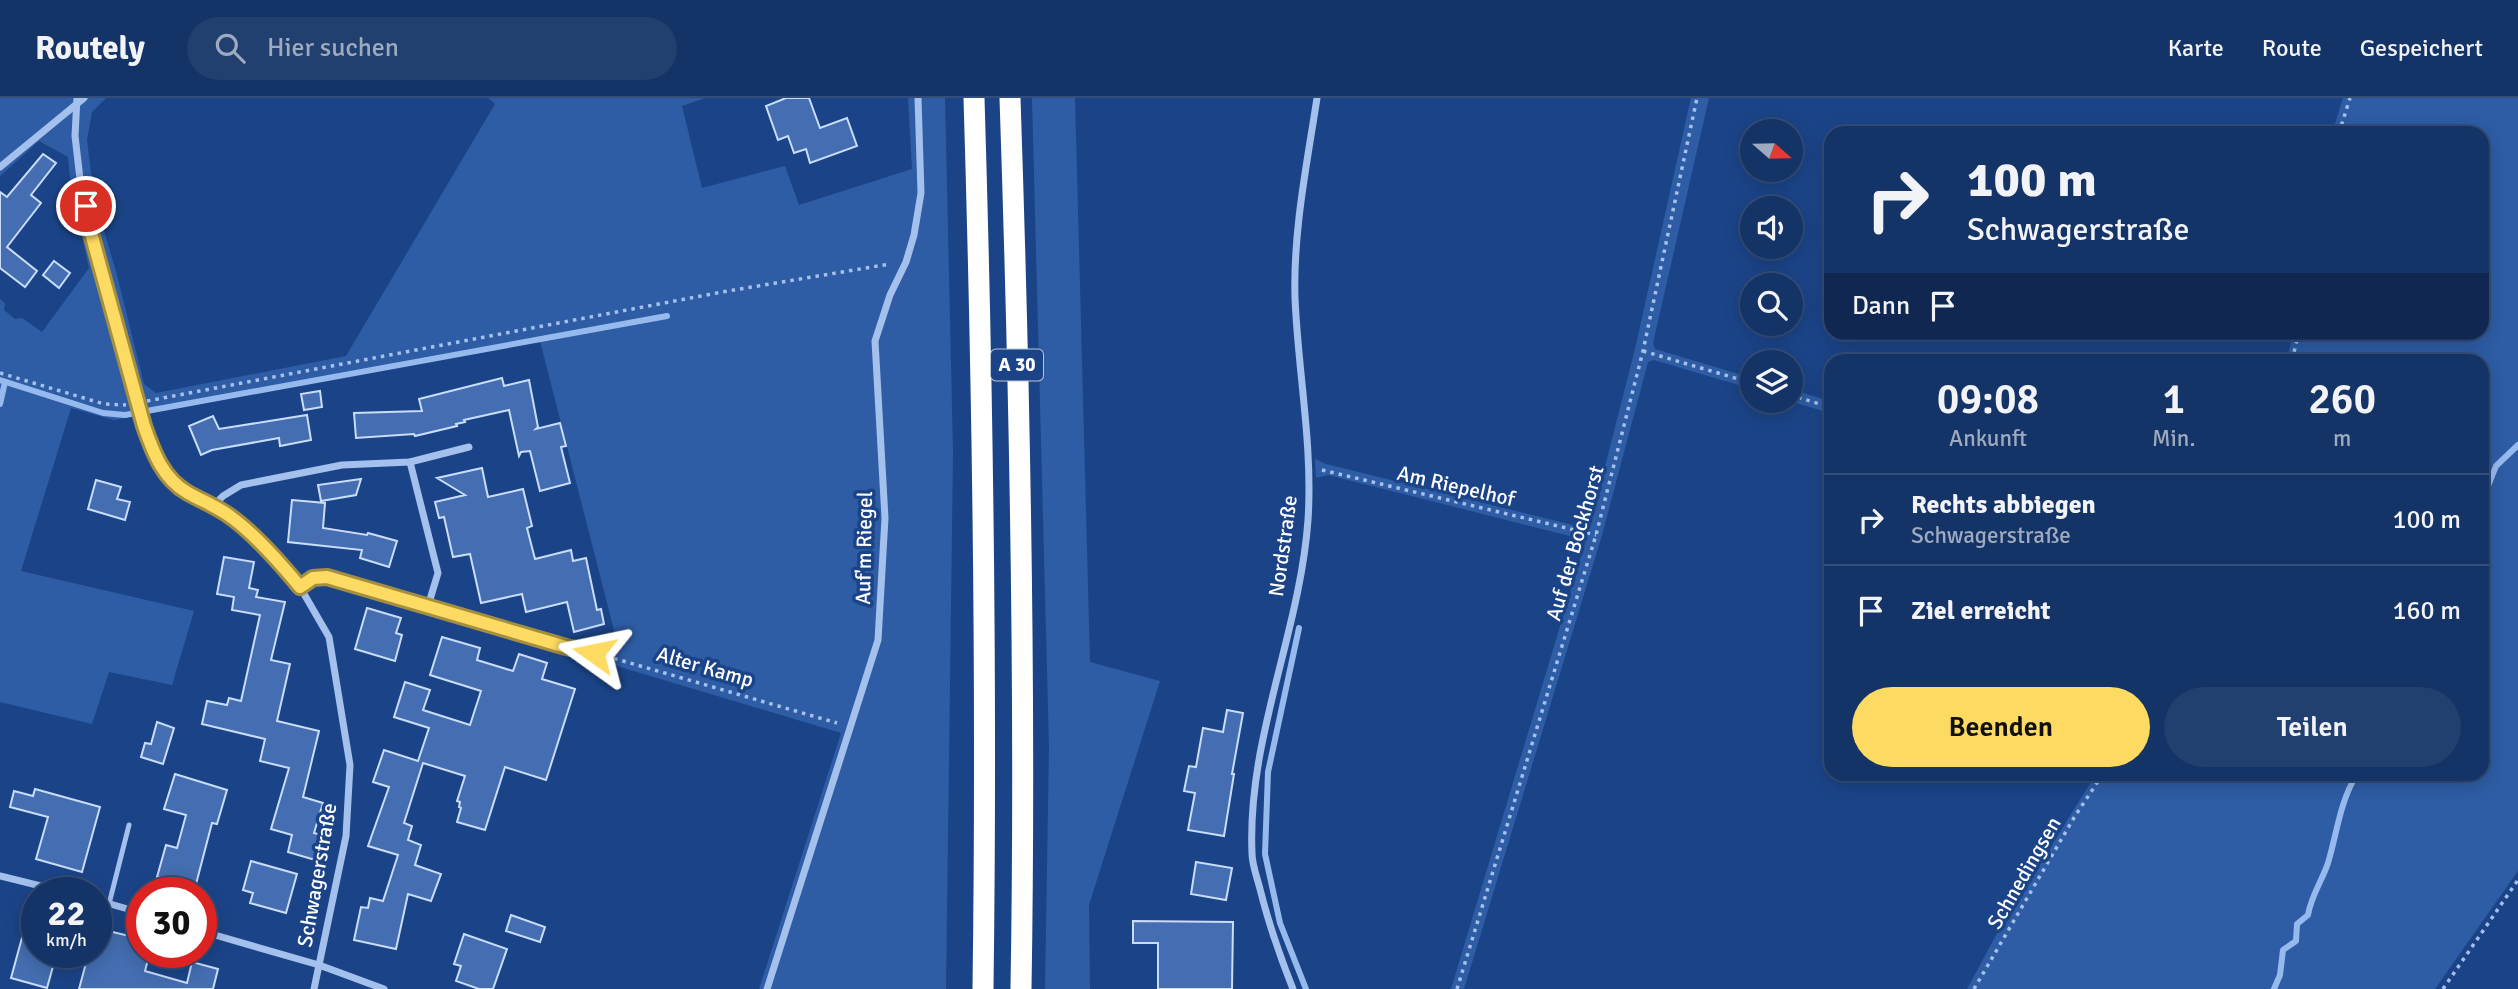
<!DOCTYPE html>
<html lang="de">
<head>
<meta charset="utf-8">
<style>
  body { margin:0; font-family:Signika,sans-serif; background:#213f6f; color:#f1f3f6; height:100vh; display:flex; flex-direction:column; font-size:26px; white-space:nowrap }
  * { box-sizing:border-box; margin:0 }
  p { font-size:23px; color:#9daabf }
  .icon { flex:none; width:38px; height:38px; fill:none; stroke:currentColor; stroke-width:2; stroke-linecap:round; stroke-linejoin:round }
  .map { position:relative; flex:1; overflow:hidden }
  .sheet { position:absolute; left:1824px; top:256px; width:665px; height:427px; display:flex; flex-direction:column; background:#143366; border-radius:21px; box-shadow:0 4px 18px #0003,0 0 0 2px #334e7a }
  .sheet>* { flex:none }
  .hud { position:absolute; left:1824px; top:28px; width:665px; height:214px; border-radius:21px; box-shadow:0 4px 18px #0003,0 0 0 2px #334e7a; background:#143366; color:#f1f3f6; overflow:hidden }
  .needle { width:46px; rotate:110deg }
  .buttons { position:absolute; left:1740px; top:21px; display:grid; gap:14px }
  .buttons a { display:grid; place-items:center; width:63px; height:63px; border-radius:50%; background:#143366; box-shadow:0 4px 18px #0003,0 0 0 2px #334e7a; font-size:35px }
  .speed { position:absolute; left:21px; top:779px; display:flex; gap:14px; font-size:35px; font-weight:700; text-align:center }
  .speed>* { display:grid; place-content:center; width:91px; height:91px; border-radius:50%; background:#143366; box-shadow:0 4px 18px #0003,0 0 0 2px #334e7a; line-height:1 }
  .speed small { font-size:18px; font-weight:400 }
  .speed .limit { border:10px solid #d22; background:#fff; color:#111 }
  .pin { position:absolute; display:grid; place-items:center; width:60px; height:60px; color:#fff; margin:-30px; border:4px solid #fff; border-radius:50%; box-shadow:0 2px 7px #0007 }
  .me { position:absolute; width:77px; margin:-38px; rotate:282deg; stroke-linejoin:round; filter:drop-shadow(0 0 5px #0008) }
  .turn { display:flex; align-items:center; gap:24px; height:147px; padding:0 28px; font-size:32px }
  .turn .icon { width:91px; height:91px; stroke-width:2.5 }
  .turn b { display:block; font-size:49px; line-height:60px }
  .then { display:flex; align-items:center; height:66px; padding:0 28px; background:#0003; gap:14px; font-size:26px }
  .eta { display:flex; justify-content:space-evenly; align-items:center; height:119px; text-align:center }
  .eta b { font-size:42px; font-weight:600; line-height:49px }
  .primary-button { display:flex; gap:14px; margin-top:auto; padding:14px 28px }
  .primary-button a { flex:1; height:80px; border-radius:42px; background:#fdda61; color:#111; font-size:28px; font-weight:600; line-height:80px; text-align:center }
  .primary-button a+a { background:#213f6f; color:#f1f3f6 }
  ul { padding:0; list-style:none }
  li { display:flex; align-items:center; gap:21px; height:91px; padding:0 28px; border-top:2px solid #334e7a }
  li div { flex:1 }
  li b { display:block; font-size:26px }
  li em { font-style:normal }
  header { display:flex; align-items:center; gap:42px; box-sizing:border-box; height:98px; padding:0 35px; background:#143366; border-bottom:2px solid #334e7a }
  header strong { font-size:33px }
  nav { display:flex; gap:38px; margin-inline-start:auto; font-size:24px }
  .search { width:490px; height:63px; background:#213f6f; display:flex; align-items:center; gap:18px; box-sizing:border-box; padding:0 24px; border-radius:38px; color:#9daabf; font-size:26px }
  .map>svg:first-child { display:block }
  .green { fill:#2e5da5 }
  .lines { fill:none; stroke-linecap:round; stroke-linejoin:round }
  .stream { stroke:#97baee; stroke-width:6 }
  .building { fill:#446eb1; stroke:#c9dcf9; stroke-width:2 }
  .path { stroke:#a4c0ec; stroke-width:3.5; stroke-dasharray:3.5 5; stroke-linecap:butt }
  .service { stroke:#a4c0ec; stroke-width:5 }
  .minor { stroke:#a4c0ec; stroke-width:7 }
  .motorway { stroke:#fff; stroke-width:21 }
  .route-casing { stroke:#a48e3f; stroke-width:18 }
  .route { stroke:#fdda61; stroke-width:12 }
  .labels { text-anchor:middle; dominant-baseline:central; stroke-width:7; stroke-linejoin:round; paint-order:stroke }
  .shield { fill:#1b4488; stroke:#bbc7db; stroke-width:2 }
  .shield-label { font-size:19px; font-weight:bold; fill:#fff }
  .street-label { font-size:21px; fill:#fff; stroke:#1b4488 }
</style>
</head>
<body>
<header>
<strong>Routely</strong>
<div class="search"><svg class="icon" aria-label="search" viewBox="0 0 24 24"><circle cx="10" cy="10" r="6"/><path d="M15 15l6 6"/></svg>Hier suchen</div>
<nav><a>Karte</a><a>Route</a><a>Gespeichert</a></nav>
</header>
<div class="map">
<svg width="2518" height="891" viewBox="0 0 2518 891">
  <rect width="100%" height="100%" fill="#1b4488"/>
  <g class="green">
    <polygon points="0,0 106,0 92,14 87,42 94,99 117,177 144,286 156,295 346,258 495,6 488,0 705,0 682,8 702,90 785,68 799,107 912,71 908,0 945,0 953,354 946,891 759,891 841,635 607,565 615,536 540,243 114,322 71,310 21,473 194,513 172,587 109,574 92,626 0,604 0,201 5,205 4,212 15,221 22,220 42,234 89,170 71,90 68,59 39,43 0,78"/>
    <polygon points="1032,0 1075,0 1090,564 1160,583 1089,807 1090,891 1045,891 1049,648"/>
    <polygon points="1691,0 1709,0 1653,245 1655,251 1752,280 1752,291 1654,262 1648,264 1602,437 1464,891 1451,891 1586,442 1328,377 1316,380 1315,361 1326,366 1589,431 1635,251"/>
    <polygon points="2343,0 2518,0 2518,773 2435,891 1967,891 2000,830 2096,676 2482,676 2482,262 2287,262 2293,235 2482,234 2482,35 2332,35"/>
    <polygon points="1790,291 1830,303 1830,315 1789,303"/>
  </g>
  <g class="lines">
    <g class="stream">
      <polyline points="0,282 103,315 125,317 667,218"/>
      <polyline points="0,306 5,284"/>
      <polyline points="2482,403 2496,368 2518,347"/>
      <polyline points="1299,530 1268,674 1265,756 1280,825 1306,891"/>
      <path d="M2274,891l6,-14 3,-25 13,-9 1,-17 11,-9c3,-19 14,-34 20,-52 9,-30 12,-62 29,-89"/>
    </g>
  </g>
  <g class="building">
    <polygon points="786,0 809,0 820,30 847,20 857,48 810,65 806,51 794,55 788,38 778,42 766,8"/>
    <polygon points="43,56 56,65 31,97 41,105 7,149 37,173 25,189 0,170 0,94 7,99"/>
    <polygon points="54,163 70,175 59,190 43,177"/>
    <polygon points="502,280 504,288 529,282 538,329 536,331 560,325 566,348 561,349 570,385 540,393 530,353 521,354 519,358 509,312 464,322 465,324 456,326 457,328 415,338 414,336 356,340 354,315 422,313 419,301"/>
    <polygon points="320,293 322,309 304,312 301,296"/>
    <polygon points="307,317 311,342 280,348 279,340 212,352 201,357 189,328 213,318 219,331"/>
    <polygon points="482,370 488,399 523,391 532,428 527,430 535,461 571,452 573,463 586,460 597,512 601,511 604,526 574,534 567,504 526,514 522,496 481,505 470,456 453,459 444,419 439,420 435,404 465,397 437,380"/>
    <polygon points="361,381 356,397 321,403 318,387"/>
    <polygon points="96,382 121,389 117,401 130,404 125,422 88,411"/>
    <polygon points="292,402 325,405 323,430 367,437 368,435 397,443 389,469 360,460 362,452 288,444"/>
    <polygon points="224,459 254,464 249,490 258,492 256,499 285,504 271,562 290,566 277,623 319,633 303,699 323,705 314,735 330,739 322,764 288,754 292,737 271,731 289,670 260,663 265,641 202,626 207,603 227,607 229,600 241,603 260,517 232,512 234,499 217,496"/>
    <polygon points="367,510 401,520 396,535 402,537 395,563 355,551"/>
    <polygon points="442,539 480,550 477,562 513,573 519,556 547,565 542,581 575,591 546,682 505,669 485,732 457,724 461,710 459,709 460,704 457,703 465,678 423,665 404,725 412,728 408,742 421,747 415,767 441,776 431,803 408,796 396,851 354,842 361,809 368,810 370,800 383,803 398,757 368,748 389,689 373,684 384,652 418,663 429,630 394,619 405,584 430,592 423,612 470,627 481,593 430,577"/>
    <polygon points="1227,612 1243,615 1232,676 1234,676 1224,738 1188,732 1195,695 1184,693 1189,668 1196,669 1203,630 1223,634"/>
    <polygon points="157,624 174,630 163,666 141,659 145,645 151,646"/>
    <polygon points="175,676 227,692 217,726 212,725 195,790 157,779 166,747 177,750 186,717 164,711"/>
    <polygon points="35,691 100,709 82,774 36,761 48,719 10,709 14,693 33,698"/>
    <polygon points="251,763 297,776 286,815 250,805 253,795 243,792"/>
    <polygon points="1196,764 1232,770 1226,802 1191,796"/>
    <polygon points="32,803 37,804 37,854 57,854 47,890 11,880"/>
    <polygon points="511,817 545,829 540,844 506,833"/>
    <polygon points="1133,823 1233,824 1232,891 1158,891 1158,845 1133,845"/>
    <polygon points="96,830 142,841 142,854 150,854 145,873 187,885 192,864 218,871 213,891 79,891 89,854 96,854"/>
    <polygon points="464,836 507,851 493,891 479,891 456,883 461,868 454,866"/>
  </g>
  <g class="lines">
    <g class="path">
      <polyline points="2339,35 2350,0"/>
      <polyline points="1643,253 1752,285"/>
      <polyline points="2292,262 2299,234"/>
      <polyline points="0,275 104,306 126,307"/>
      <polyline points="1790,297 1830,309"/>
      <polyline points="147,303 722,194 890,166"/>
      <polyline points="1322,372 1596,437"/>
      <polyline points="606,558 837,625"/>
      <polyline points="1457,891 1596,437 1643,253 1697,0"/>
      <polyline points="1974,891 2075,718 2103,676"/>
      <polyline points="2443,891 2518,782"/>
    </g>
    <polyline class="service" points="109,806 129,727"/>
    <g class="minor">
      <polyline points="77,0 75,38 80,81 91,135 143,328 155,358 166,377 184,394 232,419 280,465 300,489 329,539 350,667 346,738 314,891"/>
      <polyline points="0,69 84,0"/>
      <polyline points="410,364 438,475 428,508"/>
      <polyline points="213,408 223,398 241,387 342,367 410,364 469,349"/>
      <polyline points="300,489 313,480 327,479 566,549 594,555"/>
      <polyline points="0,778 65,794"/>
      <polyline points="96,802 142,815"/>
      <polyline points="201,833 319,867 384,891"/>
      <polyline points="767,891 878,542 885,420 875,243 890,197 906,164 914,137 921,95 918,0"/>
      <path d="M1293,891c-14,-35 -24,-64 -33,-100 -3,-12 -8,-24 -8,-36 -5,-114 48,-221 56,-333 5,-75 -10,-148 -13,-222 -2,-67 12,-134 22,-200"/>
    </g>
    <g class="motorway">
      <path d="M974,0c9,297 13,594 9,891"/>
      <path d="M1010,0c10,297 16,594 11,891"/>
    </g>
  </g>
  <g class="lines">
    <g class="route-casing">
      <path id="route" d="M86,108l5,27 53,193c9,26 19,53 44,67 14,8 30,14 43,24 25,18 50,47 69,70l13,-9 14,-1 239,70 28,6"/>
    </g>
    <use href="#route" class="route"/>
  </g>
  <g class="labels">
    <rect class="shield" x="991" y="251.5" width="52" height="31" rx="5"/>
    <g class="shield-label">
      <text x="1017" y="267">A 30</text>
    </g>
    <g class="street-label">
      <text transform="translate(1456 388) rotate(13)">Am Riepelhof</text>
      <text transform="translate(1575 445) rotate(-74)">Auf der Bockhorst</text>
      <text transform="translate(1283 448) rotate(-82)">Nordstraße</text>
      <text transform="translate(864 450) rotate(-89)">Auf'm Riegel</text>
      <text transform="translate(705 569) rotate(16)">Alter Kamp</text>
      <text transform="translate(2024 775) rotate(-60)">Schnedingsen</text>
      <text transform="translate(317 777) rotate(-80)">Schwagerstraße</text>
    </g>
  </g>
</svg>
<div class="buttons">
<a><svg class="needle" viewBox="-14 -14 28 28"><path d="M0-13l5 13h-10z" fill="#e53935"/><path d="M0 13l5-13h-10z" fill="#9daabf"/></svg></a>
<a><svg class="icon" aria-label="sound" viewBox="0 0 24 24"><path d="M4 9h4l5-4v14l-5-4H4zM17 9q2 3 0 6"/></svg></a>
<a><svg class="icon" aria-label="search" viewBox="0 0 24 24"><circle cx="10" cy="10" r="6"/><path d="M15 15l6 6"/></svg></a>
<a><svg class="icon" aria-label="layers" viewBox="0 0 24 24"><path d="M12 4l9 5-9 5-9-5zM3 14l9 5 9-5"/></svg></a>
</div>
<div class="speed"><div>22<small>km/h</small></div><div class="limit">30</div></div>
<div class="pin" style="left:86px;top:108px;background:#d93025"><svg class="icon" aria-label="arrive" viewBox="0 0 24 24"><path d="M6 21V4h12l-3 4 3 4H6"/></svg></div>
<svg class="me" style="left:594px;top:555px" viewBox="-20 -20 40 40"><path d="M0-17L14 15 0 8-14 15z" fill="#fdda61" stroke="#fff" stroke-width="4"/></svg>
<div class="hud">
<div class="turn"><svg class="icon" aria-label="right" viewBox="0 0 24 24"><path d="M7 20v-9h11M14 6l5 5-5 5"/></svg><div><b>100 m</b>Schwagerstraße</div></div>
<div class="then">Dann<svg class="icon" aria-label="arrive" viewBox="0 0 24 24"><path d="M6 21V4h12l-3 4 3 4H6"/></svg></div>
</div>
<section class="sheet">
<div class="eta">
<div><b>09:08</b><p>Ankunft</p></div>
<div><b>1</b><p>Min.</p></div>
<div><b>260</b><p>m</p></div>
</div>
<ul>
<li><svg class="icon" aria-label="right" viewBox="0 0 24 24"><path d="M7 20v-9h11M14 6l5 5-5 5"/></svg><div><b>Rechts abbiegen</b><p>Schwagerstraße</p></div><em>100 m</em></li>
<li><svg class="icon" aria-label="arrive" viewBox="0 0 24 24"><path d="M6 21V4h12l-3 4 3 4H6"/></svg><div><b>Ziel erreicht</b></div><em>160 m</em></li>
</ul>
<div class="primary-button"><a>Beenden</a><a>Teilen</a></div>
</section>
</div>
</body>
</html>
